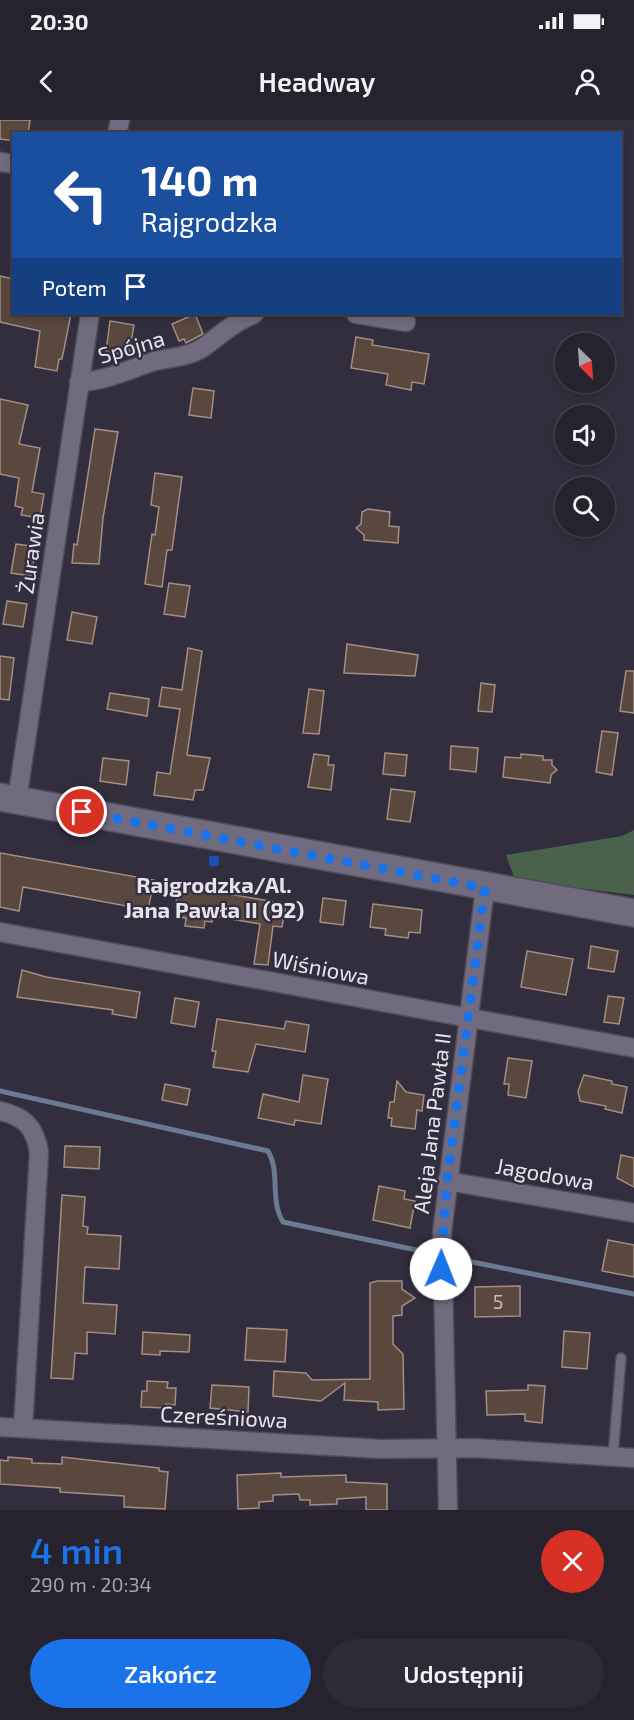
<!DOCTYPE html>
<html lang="pl">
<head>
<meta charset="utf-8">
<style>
  body { margin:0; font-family:"Exo 2",sans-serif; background:#2e2a36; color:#f1f3f6; height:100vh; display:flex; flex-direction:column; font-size:22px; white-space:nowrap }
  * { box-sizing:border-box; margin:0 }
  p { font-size:20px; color:#a4a4aa }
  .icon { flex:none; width:33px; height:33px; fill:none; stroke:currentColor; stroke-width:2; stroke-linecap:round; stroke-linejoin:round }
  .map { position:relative; height:1390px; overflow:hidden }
  .drawer { display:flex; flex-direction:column; background:#26222e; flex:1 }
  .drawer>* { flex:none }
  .banner { position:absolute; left:12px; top:12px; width:610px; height:183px; border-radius:0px; box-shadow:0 3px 9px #0003,0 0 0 2px #423f4a; background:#1a4fa0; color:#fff; overflow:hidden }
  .needle { width:39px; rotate:155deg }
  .controls { position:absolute; left:555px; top:213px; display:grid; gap:12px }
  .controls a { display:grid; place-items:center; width:60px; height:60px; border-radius:50%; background:#26222e; box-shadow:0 3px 9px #0003,0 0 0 2px #423f4a; font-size:30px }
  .pin { position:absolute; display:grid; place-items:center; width:51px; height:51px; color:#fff; margin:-26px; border:3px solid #fff; border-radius:50%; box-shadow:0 2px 6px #0007 }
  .me { position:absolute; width:66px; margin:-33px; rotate:1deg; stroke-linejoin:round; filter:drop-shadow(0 0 4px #0008) }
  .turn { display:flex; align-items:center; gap:21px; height:126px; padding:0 30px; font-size:27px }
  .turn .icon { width:78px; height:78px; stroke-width:2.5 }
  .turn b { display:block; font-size:42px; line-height:51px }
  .then { display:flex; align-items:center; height:57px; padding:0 30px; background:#0003; gap:12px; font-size:22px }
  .round { display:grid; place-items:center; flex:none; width:63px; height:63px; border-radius:32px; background:#2e2a36 }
  .summary { display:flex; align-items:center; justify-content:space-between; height:102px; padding:0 30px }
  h1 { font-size:36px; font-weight:600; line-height:45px; color:#1a73e8 }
  .cta { display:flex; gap:12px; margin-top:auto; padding:12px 30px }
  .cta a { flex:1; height:69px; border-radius:36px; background:#1a73e8; color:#fff; font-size:24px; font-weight:600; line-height:69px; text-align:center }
  .cta a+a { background:#2e2a36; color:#f1f3f6 }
  .status { display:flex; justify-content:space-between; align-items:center; height:42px; padding:0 30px; background:#26222e; direction:ltr }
  .status svg { height:16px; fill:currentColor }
  header { display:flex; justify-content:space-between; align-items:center; height:78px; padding:0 30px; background:#26222e; font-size:27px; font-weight:600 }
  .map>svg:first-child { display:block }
  .green { fill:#4a624b }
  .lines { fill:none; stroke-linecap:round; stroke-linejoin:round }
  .stream { stroke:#6a7a90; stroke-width:5 }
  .building { fill:#5a473e; stroke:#a48e84; stroke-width:1.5 }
  .lane-casing { stroke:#4f4c5a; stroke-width:12 }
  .street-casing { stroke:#4f4c5a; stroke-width:21 }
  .secondary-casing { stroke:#4f4c5a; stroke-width:30 }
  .lane { stroke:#706b7f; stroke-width:9 }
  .street { stroke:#706b7f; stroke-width:18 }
  .secondary { stroke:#706b7f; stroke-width:27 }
  .route { stroke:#1a73e8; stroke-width:10; stroke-dasharray:0 18 }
  .transit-dot { fill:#1a4fb4; stroke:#322e3e; stroke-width:2 }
  .labels { text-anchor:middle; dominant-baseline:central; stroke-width:4.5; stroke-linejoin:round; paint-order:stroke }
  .number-label { font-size:20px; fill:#c3bdc3 }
  .street-label { font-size:22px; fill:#e6e4ef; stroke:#322e3e }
  .poi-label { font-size:22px; font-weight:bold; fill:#e6e4ef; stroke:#322e3e }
</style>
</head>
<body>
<div class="status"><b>20:30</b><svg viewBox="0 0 49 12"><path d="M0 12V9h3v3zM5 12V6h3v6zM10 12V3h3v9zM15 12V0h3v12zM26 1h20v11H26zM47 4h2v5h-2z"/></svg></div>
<header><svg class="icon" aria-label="back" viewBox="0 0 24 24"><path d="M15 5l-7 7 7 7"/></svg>Headway<svg class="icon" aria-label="person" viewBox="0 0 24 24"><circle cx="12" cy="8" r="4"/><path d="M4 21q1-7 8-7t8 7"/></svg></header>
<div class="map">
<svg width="634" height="1390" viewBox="0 0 634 1390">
  <rect width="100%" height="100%" fill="#322e3e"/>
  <polygon class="green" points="634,710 634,775 515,760 506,735 622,716"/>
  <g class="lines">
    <g class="stream">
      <path d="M0,971l268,60c13,22 1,48 15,71l143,30"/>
      <polyline points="457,1139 634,1174"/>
    </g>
  </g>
  <g class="building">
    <polygon points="0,0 30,0 28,14 14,14 14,21 0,19"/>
    <polygon points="0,156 14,159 14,194 71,194 62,239 59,239 57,251 35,247 40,211 0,202"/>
    <polygon points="195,194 203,214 186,223 184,219 179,221 172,204"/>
    <polygon points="110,201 134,205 129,235 106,232"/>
    <polygon points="356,217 373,220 372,225 429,234 424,264 412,262 411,270 386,265 388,254 351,248"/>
    <polygon points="193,268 214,271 211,298 189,295"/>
    <polygon points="0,279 28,285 19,324 40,328 32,372 44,374 40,398 21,395 23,388 15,386 19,358 0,354"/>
    <polygon points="95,309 118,312 103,398 99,444 72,443 74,424 77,425"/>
    <polygon points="155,353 182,357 172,430 167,430 162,467 145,464 152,414 155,415 159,387 151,385"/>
    <polygon points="368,389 390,392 389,406 399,407 398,423 364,420 364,415 356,408 361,404 362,392"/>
    <polygon points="16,424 30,426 29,433 35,434 31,456 11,453"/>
    <polygon points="169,463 190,466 185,497 164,494"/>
    <polygon points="7,481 27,484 23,507 3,504"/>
    <polygon points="72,492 97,497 92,524 67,520"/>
    <polygon points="347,524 418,535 415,556 344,553"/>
    <polygon points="188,528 202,531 187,635 210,638 203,670 195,670 193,680 154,675 157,652 170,654 180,589 159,586 162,567 182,570"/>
    <polygon points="0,536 14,538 9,580 0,579"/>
    <polygon points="626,551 634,551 634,593 620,591"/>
    <polygon points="481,563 495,565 492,592 478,591"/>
    <polygon points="309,569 324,571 319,614 303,613"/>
    <polygon points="110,573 149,579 147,596 107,589"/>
    <polygon points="602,611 618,613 612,655 596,652"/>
    <polygon points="451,626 478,628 476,652 450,649"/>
    <polygon points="385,633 407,635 405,656 383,654"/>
    <polygon points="314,634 329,636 328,645 334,645 331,670 308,667"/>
    <polygon points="521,634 543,636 543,640 552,640 552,645 557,650 551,655 550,663 503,657 505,637 521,638"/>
    <polygon points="103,638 129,641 126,665 100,661"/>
    <polygon points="391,669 415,672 410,702 387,699"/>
    <polygon points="0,733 154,760 148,790 23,767 19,791 0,787"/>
    <polygon points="179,765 286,784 282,807 273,806 268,845 254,844 260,804 213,796 212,802 205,801 204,808 185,806 186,798 179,797 180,789 175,788"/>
    <polygon points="323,778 346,781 343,805 320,802"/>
    <polygon points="373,784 422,790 420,813 409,812 408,818 385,815 386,809 370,807"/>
    <polygon points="591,826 618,831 614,852 588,848"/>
    <polygon points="527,831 573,839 566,875 521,867"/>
    <polygon points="22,850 46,857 140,872 136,898 112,894 113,890 17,877"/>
    <polygon points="608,876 624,878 619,904 604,902"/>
    <polygon points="175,878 199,882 195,907 171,903"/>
    <polygon points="217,899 284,909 286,901 309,905 305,932 256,924 248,952 213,947 216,931 212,931"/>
    <polygon points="508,938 532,941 526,978 508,975 509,964 504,964"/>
    <polygon points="303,955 328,959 321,1004 295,1000 294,1005 258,998 263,974 299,982"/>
    <polygon points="584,955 612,961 612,964 627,967 622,993 605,989 606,986 580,981 578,971"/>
    <polygon points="397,961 406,972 424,975 422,991 417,990 415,1009 391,1006 392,998 388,998 390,982 394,982"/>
    <polygon points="165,964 190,969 187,985 162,980"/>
    <polygon points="65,1026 100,1027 99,1049 64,1047"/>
    <polygon points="621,1035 634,1038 634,1067 617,1058"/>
    <polygon points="379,1066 405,1071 404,1079 415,1081 410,1108 373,1100"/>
    <polygon points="62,1075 85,1077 83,1106 88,1107 87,1114 121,1116 119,1149 85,1147 83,1183 117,1185 115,1214 87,1212 87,1234 75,1233 73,1259 51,1258"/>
    <polygon points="608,1120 634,1125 634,1157 602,1151"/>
    <polygon points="377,1161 402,1161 402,1169 415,1178 402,1186 402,1195 393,1196 393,1224 403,1234 404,1289 378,1290 378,1282 344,1280 345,1263 321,1281 273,1276 274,1251 306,1253 312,1260 370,1259 370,1163"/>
    <polygon points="520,1166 520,1196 475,1197 475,1167"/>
    <polygon points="247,1208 287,1210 285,1242 245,1240"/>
    <polygon points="564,1211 590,1213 587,1249 562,1247"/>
    <polygon points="143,1212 190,1215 189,1232 160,1231 160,1235 142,1234"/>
    <polygon points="147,1261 168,1262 167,1268 176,1268 175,1285 166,1284 166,1288 141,1287 142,1271 147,1271"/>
    <polygon points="212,1265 249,1267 248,1292 210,1288"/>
    <polygon points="528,1265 545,1266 542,1303 525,1301 525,1294 487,1295 486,1271 528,1270"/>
    <polygon points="8,1337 32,1339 32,1343 62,1344 62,1337 159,1348 159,1351 168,1352 165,1389 124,1387 124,1376 60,1372 60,1368 0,1364 0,1340 8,1341"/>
    <polygon points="281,1353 281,1357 346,1355 346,1362 387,1364 387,1390 366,1390 366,1377 337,1379 337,1384 310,1385 310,1380 300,1380 299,1374 273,1375 273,1381 259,1382 259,1388 238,1389 237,1355"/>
  </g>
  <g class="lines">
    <g class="lane-casing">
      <polyline id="lane" points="613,1337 621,1238"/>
    </g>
    <g class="street-casing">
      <g id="street">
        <polyline points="117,14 120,0"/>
        <polyline points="0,42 14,44"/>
        <polyline points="356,194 406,202"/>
        <path d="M79,262c28,-1 50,-13 76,-21 17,-4 34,-4 49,-14 19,-14 27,-23 50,-33"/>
        <polyline points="17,680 90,194"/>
        <polyline points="0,812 634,928"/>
        <path d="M0,991c24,5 35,16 39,41l-16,276"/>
        <polyline points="447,1061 634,1093"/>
        <polyline points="0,1307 381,1329 475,1328 634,1338"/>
        <polyline points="448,1390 442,1113 485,768"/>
      </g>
    </g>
    <g class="secondary-casing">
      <polyline id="secondary" points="0,677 634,793"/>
    </g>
    <use href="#lane" class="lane"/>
    <use href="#street" class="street"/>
    <use href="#secondary" class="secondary"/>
  </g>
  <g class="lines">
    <polyline class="route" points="82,692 485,768 447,1060 441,1149"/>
  </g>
  <rect class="transit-dot" x="208" y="735" width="12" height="12" rx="3"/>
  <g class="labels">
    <g class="number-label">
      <text x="498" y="1181">5</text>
    </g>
    <g class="street-label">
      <text transform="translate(131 226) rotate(-16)">Spójna</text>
      <text transform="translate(30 433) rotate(-82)">Żurawia</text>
      <text transform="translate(321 847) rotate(11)">Wiśniowa</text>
      <text transform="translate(431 1003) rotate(-83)">Aleja Jana Pawła II</text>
      <text transform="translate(545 1053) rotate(10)">Jagodowa</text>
      <text transform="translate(224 1296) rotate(3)">Czereśniowa</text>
    </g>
    <g class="poi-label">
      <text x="214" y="764">Rajgrodzka/Al.<tspan x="214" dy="25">Jana Pawła II (92)</tspan></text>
    </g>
  </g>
</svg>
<div class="controls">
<a><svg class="needle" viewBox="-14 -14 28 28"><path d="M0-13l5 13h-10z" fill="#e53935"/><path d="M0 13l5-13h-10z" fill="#a4a4aa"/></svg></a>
<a><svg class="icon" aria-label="sound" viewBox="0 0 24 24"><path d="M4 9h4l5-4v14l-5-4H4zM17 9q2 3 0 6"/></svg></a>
<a><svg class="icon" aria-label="search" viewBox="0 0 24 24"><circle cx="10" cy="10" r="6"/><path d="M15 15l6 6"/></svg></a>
</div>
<div class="pin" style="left:82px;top:692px;background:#d93025"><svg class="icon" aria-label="arrive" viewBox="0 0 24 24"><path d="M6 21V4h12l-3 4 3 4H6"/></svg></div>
<svg class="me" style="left:441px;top:1149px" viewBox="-20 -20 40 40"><circle r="19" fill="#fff"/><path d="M0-13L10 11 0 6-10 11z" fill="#1a73e8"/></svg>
<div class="banner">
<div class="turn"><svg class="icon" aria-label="left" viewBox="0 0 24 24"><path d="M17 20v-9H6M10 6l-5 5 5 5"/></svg><div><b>140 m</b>Rajgrodzka</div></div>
<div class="then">Potem<svg class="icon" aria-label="arrive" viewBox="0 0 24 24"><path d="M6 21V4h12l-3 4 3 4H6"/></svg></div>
</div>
</div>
<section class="drawer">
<div class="summary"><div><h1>4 min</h1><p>290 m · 20:34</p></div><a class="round" style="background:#d93025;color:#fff"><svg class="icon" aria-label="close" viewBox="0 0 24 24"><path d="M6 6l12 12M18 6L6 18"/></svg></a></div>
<div class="cta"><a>Zakończ</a><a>Udostępnij</a></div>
</section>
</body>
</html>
